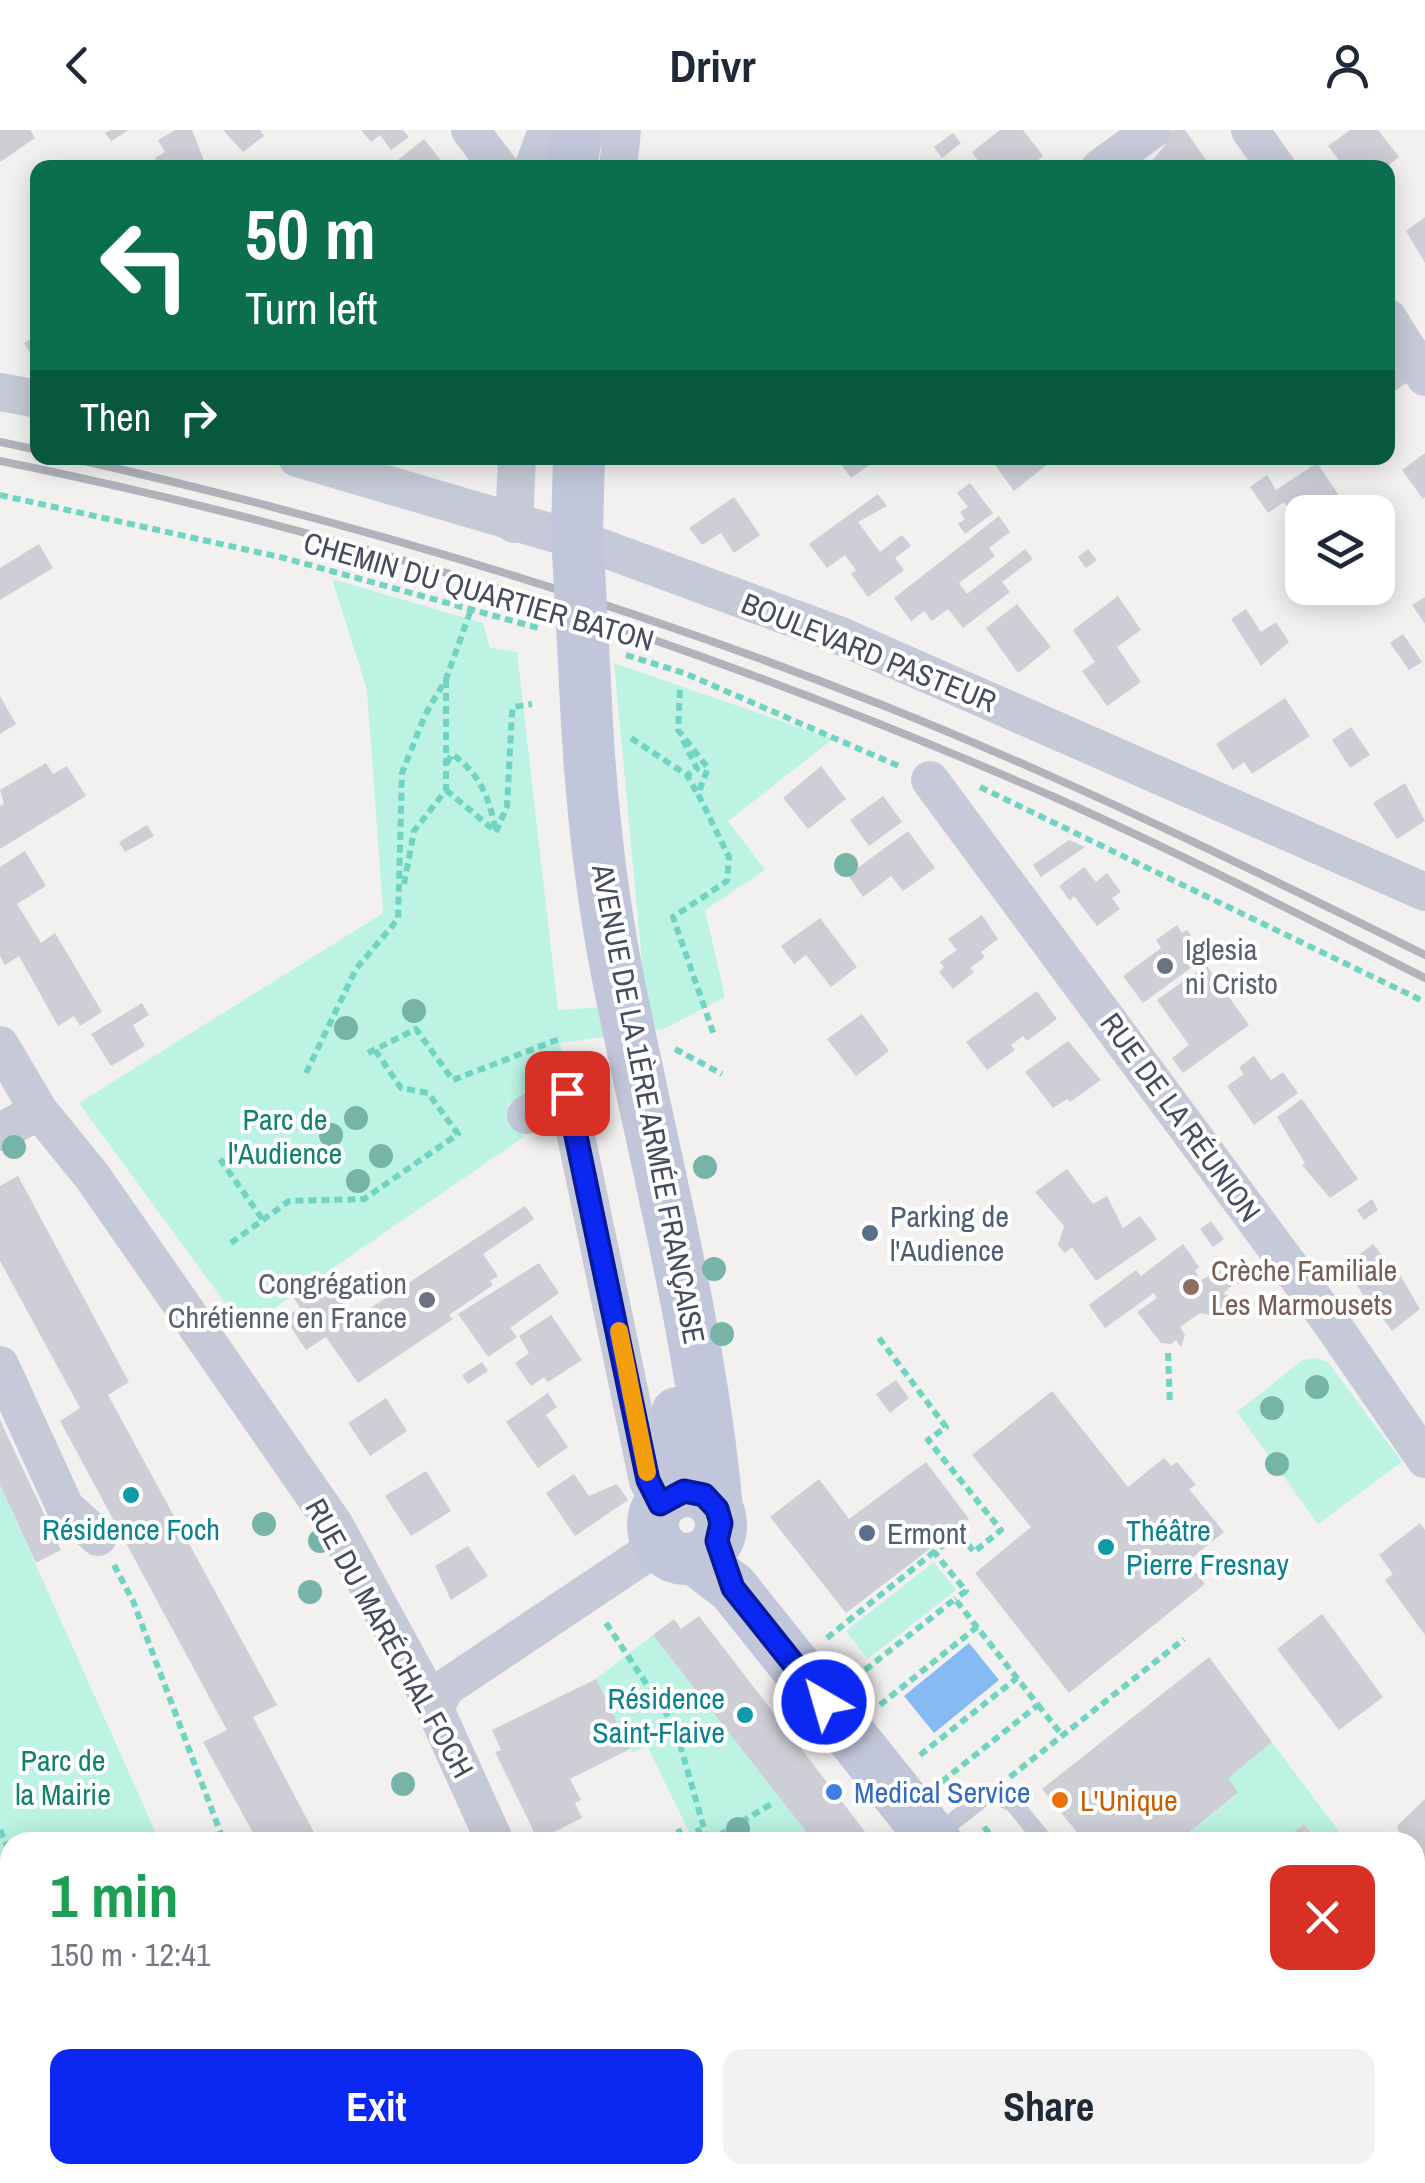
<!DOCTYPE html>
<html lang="en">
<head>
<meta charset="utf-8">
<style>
  body { margin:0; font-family:"Archivo Narrow",sans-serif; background:#f2f2f3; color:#1f2937; height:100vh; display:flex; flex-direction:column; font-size:38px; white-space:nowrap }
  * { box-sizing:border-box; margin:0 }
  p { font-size:32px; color:#747a83 }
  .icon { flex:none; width:55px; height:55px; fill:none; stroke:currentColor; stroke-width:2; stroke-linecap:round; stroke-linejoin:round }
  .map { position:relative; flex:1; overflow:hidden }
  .side { position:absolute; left:0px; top:1702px; width:1425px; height:352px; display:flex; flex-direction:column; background:#fff; border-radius:30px 30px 0 0; box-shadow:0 5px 25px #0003 }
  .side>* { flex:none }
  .banner { position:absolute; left:30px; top:30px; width:1365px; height:305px; border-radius:20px; box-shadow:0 5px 25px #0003; background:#0b6e4f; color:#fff; overflow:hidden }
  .fabs { position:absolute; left:1285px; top:365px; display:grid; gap:20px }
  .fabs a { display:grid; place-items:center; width:110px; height:110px; border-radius:20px; background:#fff; box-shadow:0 5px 25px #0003; font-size:50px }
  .pin { position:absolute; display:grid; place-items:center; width:85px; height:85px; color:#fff; margin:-42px; border-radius:20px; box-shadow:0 5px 15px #0006 }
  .me { position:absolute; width:110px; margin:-55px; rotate:322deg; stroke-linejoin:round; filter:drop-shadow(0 0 8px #0008) }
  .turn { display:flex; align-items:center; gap:35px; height:210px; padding:0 50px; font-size:45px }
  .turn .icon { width:130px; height:130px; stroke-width:2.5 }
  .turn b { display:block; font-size:70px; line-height:85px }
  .then { display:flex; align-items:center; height:95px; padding:0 50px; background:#0003; gap:20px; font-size:38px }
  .round { display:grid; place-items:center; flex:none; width:105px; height:105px; border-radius:20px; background:#f2f2f3 }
  .head { display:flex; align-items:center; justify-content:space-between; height:170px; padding:0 50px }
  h1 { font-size:60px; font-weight:800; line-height:75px; color:#1e9e55 }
  .primary-button { display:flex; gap:20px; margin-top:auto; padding:20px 50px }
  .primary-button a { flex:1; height:115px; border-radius:20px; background:#0b27f2; color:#fff; font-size:40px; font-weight:800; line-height:115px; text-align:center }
  .primary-button a+a { background:#f2f2f3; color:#1f2937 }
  header { display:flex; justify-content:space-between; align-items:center; height:130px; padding:0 50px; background:#fff; font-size:45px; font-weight:800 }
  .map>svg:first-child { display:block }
  .green { fill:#bcf3e3 }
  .water { fill:#86baf3 }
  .building { fill:#cdced6 }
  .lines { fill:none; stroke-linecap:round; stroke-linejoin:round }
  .path { stroke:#71d4c3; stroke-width:6; stroke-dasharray:8 5; stroke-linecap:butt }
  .service { stroke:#c6cad8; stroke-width:18 }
  .minor { stroke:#c6cad8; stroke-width:38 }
  .tertiary { stroke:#c6cad8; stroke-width:45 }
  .secondary { stroke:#c2c6da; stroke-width:52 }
  .rail { stroke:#b2b2bb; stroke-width:8 }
  .secondary-bridge { stroke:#c2c6da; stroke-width:52 }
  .tree { fill:#76b4a8 }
  .route-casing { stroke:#07199d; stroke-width:25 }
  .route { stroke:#0b27f2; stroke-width:18 }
  .slow { stroke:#f59e0b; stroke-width:18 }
  .worship-dot { fill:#6b7280; stroke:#fff; stroke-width:4 }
  .service-dot { fill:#5c6f8a; stroke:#fff; stroke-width:4 }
  .education-dot { fill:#8d6e63; stroke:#fff; stroke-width:4 }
  .culture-dot { fill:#0f9aa8; stroke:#fff; stroke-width:4 }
  .shop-dot { fill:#3f7fe0; stroke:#fff; stroke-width:4 }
  .food-dot { fill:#e8710a; stroke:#fff; stroke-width:4 }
  .labels { text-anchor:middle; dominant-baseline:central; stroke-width:8; stroke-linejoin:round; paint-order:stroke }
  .street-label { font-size:30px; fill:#474c5f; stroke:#fff }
  .worship-label { font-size:30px; fill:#5b616d; stroke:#fff; text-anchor:start }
  .park-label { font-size:30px; fill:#10826d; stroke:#fff }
  .service-label { font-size:30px; fill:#4e5e75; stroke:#fff; text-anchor:start }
  .education-label { font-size:30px; fill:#785e54; stroke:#fff; text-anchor:start }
  .culture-label { font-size:30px; fill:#0d838f; stroke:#fff }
  .shop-label { font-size:30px; fill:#366cbe; stroke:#fff; text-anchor:start }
  .food-label { font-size:30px; fill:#c56008; stroke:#fff; text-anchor:start }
</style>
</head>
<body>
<header><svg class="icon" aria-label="back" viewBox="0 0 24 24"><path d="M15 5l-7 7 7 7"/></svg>Drivr<svg class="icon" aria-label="person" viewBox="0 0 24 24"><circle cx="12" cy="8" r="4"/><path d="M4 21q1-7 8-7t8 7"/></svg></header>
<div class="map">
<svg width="1425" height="2053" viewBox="0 0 1425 2053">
  <rect width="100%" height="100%" fill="#f3f1f0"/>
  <g class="green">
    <polygon points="332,449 483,493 490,518 517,522 558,880 646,874 614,533 833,609 728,691 765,740 705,780 725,867 664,899 560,913 565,935 547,940 550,957 507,974 524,1007 244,1199 79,973 383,783 367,560"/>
    <polygon points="1315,1228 1328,1232 1402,1332 1318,1394 1237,1282 1303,1230"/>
    <polygon points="0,1355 160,1712 10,1712 10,1952 0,1949 0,1796 8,1782 1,1771 10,1764 0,1747"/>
    <polygon points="934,1432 956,1460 868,1529 846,1501"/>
    <polygon points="653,1505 814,1712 694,1712 647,1616 632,1623 596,1549"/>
    <polygon points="1272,1612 1347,1712 1318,1712 1303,1694 1280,1712 1177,1712 1238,1664 1228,1648"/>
    <polygon points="945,2045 1100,2045 1086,2053 983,2053"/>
  </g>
  <polygon class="water" points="969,1513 999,1550 934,1603 904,1566"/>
  <g class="building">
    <polygon points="0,0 30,0 35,8 0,32"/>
    <polygon points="111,0 129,0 111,11 105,3"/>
    <polygon points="175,0 192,0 207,38 160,38 155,28 165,22 158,10"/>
    <polygon points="223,0 260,0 264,6 243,22"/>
    <polygon points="361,0 403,0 409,7 391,20 380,5 371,12"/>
    <polygon points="1000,0 1023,0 1043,26 1028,38 983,38 972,22"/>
    <polygon points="1172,0 1185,0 1212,38 1154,38 1150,33 1166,14 1162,8"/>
    <polygon points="1350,0 1378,0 1399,27 1385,38 1345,38 1328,16"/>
    <polygon points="953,3 961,13 942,28 934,17"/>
    <polygon points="424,9 447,38 404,38 398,30"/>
    <polygon points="1425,87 1425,133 1406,101"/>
    <polygon points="38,204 38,223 32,226 24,213"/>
    <polygon points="1392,230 1408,252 1388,266 1388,234"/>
    <polygon points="1425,323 1425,367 1423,369 1402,340"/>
    <polygon points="848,328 879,328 851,348 840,333"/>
    <polygon points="1003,328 1046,328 1050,332 1014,361 994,334"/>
    <polygon points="1317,333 1342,370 1323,382 1302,382 1302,400 1284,372 1268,383 1250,357 1267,345 1276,360"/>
    <polygon points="970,353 993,383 965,404 958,394 965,389 960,382 968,377 957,363"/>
    <polygon points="878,364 887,376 858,392 880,422 902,405 911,416 895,428 904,440 868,467 851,444 856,440 845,425 827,438 809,414"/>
    <polygon points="734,367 760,405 734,423 721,403 702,415 689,398"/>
    <polygon points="999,386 1010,402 989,418 995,426 959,453 967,464 1025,419 1033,429 1002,452 1010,462 963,498 948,479 932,491 924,481 911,491 894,468"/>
    <polygon points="39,414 53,438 0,470 0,438"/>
    <polygon points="1088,419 1097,430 1086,438 1078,427"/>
    <polygon points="1118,466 1141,500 1117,517 1141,552 1107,576 1082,541 1095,532 1073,500"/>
    <polygon points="1425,467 1425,494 1412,475"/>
    <polygon points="1017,474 1051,517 1018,543 986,498"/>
    <polygon points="1246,479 1261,502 1276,492 1289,512 1261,536 1231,489"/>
    <polygon points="1403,504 1422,532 1409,540 1390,513"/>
    <polygon points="0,566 16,594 0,604"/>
    <polygon points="1285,568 1310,606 1252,644 1244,632 1233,640 1216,614"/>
    <polygon points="1351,597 1370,625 1350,638 1332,610"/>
    <polygon points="46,633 53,644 67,636 86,666 0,719 0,676 4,674 0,660"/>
    <polygon points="821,636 846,669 808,699 783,668"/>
    <polygon points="1405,653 1425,691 1397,709 1373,673"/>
    <polygon points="883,666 902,692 869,716 850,690"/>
    <polygon points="147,695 154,706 125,722 119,712"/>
    <polygon points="908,701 935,738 903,761 891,746 863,767 848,745"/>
    <polygon points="1069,710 1085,717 1041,747 1033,735"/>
    <polygon points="25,721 46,756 17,774 41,813 55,803 102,882 80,896 74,886 58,896 19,826 5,835 0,826 0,737"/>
    <polygon points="1084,737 1096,752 1107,743 1121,762 1112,768 1120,779 1097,796 1074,766 1070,771 1059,756"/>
    <polygon points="982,785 998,809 981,822 985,827 970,838 974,842 953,859 939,842 944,838 940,832 957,820 948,809"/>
    <polygon points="820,788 857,837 831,857 806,825 794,834 781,816"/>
    <polygon points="1177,795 1182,803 1187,800 1207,826 1143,873 1123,846 1161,818 1156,810"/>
    <polygon points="1206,835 1249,895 1183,943 1172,928 1189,915 1157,870"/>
    <polygon points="1037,861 1057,889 1027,911 1023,906 1011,915 1015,920 987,940 966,912"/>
    <polygon points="142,873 149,885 133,895 145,916 111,936 91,904"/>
    <polygon points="862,884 889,921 856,946 827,909"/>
    <polygon points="1068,911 1101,950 1070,972 1067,969 1053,978 1025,942"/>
    <polygon points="1254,926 1271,950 1283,942 1298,963 1254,995 1227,956 1244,944 1239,937"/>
    <polygon points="575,933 579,950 550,957 547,939"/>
    <polygon points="1302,969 1358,1049 1330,1068 1302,1035 1305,1033 1277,987"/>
    <polygon points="1067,1039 1093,1074 1107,1066 1123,1098 1140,1086 1157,1109 1096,1151 1072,1117 1065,1123 1058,1115 1064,1096 1035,1062"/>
    <polygon points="18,1046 129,1252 108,1265 277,1575 253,1587 319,1712 258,1712 203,1612 227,1600 60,1291 80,1278 0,1131 0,1056"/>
    <polygon points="1372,1069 1378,1080 1364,1090 1357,1080"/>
    <polygon points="525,1076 534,1089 483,1124 498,1146 490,1151 493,1155 449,1185 453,1189 358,1253 326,1207 306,1220 285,1188 300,1178 293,1167 325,1146 354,1189"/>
    <polygon points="1211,1091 1224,1109 1213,1117 1200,1099"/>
    <polygon points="1183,1114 1199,1137 1195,1141 1201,1150 1209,1146 1211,1138 1228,1143 1228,1137 1241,1150 1242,1155 1234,1153 1223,1164 1236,1166 1231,1189 1200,1183 1180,1197 1185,1205 1181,1217 1176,1210 1171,1214 1161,1213 1137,1182 1157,1168 1154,1163 1105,1198 1089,1175 1136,1140 1141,1146"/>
    <polygon points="1373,1114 1388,1133 1392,1131 1420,1179 1392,1201 1382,1187 1378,1189 1345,1136"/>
    <polygon points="539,1133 559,1163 510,1198 517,1207 488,1227 458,1184"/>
    <polygon points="551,1185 582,1230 548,1252 544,1247 531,1256 515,1233 529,1223 519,1206"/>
    <polygon points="482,1232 488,1241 468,1254 462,1245"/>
    <polygon points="896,1250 909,1268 890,1283 876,1264"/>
    <polygon points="1052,1261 1128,1357 1164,1328 1171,1336 1177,1332 1196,1355 1189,1359 1224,1402 1187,1432 1205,1454 1069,1563 975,1443 1031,1397 972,1325"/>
    <polygon points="548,1263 557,1277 546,1285 568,1317 538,1338 506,1292"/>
    <polygon points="386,1268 407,1301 370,1326 348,1293"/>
    <polygon points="0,1290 61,1420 36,1433 0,1355"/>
    <polygon points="926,1332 969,1389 846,1483 770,1387 819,1349 849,1389"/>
    <polygon points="426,1341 451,1381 411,1406 385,1366"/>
    <polygon points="574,1344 589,1366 617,1354 628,1370 575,1406 546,1363"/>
    <polygon points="1420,1393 1425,1400 1425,1505 1385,1450 1393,1444 1379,1425"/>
    <polygon points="468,1416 488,1446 451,1470 435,1436"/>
    <polygon points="1322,1484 1383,1567 1339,1600 1277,1519"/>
    <polygon points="699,1486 873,1712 814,1712 653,1505 674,1489 681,1499"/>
    <polygon points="1209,1527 1272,1612 1228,1648 1238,1663 1177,1712 1085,1712 1042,1659"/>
    <polygon points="596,1549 630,1619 570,1649 581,1670 575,1673 582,1688 538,1710 495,1622 501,1620 492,1600"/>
    <polygon points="1425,1669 1425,1764 1415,1772 1415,1712 1402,1712 1397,1696"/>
    <polygon points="1304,1694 1318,1712 1280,1712"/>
    <polygon points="0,1747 10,1764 1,1771 8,1782 0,1796"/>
    <polygon points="756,2045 945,2045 975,2051 754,2053"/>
  </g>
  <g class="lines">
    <g class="path">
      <polyline points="0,365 284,428 542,499"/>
      <polyline points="626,525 684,543 901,637"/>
      <polyline points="680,560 678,600 708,638 698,664 729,727 727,751 673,787 714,905"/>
      <polyline points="631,608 687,645 697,663"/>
      <polyline points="683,610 697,639 687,645"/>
      <path d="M447,633l5,-9c29,21 36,42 44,76"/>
      <polyline points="980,657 1425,872"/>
      <polyline points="446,660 495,701"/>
      <polyline points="496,702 507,676 512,583 513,577 532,574"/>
      <polyline points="404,754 414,701 446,660 446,549"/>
      <polyline points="675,919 722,944"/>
      <polyline points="368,923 416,899 453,950 559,909"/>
      <polyline points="306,943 356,839 398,789 402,643 425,585 446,549 472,477"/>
      <polyline points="220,1029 263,1090"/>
      <polyline points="231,1113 289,1071 364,1069 458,1004 428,963 401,958 375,920"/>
      <polyline points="879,1208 946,1297 928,1310 1001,1400 974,1422 959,1403 934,1422 966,1461 955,1469"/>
      <polyline points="1168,1223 1170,1275"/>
      <polyline points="114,1435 133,1471 224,1712"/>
      <polyline points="606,1493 675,1597 708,1712"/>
      <polyline points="827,1508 934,1422"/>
      <polyline points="855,1548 955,1469 1038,1575 940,1653"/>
      <polyline points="880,1575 977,1497"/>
      <polyline points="1038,1575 1062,1605"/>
      <polyline points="920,1625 1017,1548"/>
      <polyline points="1010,1647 1184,1509"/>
      <polyline points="984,1697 996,1712"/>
      <polyline points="678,1699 683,1709 701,1699"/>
      <polyline points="0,1700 10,1723"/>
      <polyline points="721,1702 726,1712"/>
      <polyline points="708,1712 773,1673"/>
      <polyline points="0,1888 10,1868"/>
      <polyline points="638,2045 677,2053"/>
      <polyline points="1028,2045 1033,2053"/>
      <polyline points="618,2053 623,2045"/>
      <polyline points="680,2053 706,2053"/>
      <polyline points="747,2053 749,2045"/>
    </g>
    <polyline class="service" points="936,1705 989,1663 1013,1673 1045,1712"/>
    <g class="minor">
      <polyline points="470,0 499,38"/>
      <polyline points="1250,0 1277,38"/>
      <polyline points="533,38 547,0"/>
      <polyline points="618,38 622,0"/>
      <polyline points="1100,38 1152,0"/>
      <polyline points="1388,188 1425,247"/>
      <polyline points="0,262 38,269"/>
      <polyline points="297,328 597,416 836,504 1425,762"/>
      <polyline points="514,394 517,328"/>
      <polyline points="930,650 1330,1191 1425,1329"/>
      <polyline points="0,915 39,981 92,1046 334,1394 435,1579 495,1712"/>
      <polyline points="526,985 567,963 648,1351 660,1374"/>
      <polyline points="0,1002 39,981"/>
      <polyline points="0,1235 65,1377 98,1407"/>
      <polyline points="435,1579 445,1558 659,1415"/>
      <polyline points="1415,1899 1425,1892"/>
    </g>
    <g class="tertiary">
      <polyline points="0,1984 10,1997"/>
      <polyline points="281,2045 317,2053"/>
      <polyline points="556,2045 558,2053"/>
      <polyline points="0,2048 10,2035"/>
      <polyline points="459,2053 477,2045"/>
    </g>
    <g class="secondary">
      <polyline points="571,38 577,0"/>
      <path d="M585,553c4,98 14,199 33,295 35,177 83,352 99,531"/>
      <circle cx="687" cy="1395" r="34"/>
      <polyline points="675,1363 683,1335 677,1283"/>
      <polyline points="695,1429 733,1458 936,1712"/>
      <polyline points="1202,2045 1208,2053"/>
    </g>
    <g class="rail">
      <polyline points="0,312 38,320"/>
      <path d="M71,328c275,62 548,143 811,247 186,74 364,161 543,250"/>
      <path d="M0,331c361,73 717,188 1054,336 126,56 248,119 371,181"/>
    </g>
    <polyline class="secondary-bridge" points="579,328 577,403 585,553"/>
  </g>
  <g class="tree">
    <circle cx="846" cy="735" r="12"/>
    <circle cx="414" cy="881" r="12"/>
    <circle cx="346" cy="898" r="12"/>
    <circle cx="356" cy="988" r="12"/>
    <circle cx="331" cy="1005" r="12"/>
    <circle cx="14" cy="1017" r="12"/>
    <circle cx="381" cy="1026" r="12"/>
    <circle cx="705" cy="1037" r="12"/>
    <circle cx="358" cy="1051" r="12"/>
    <circle cx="714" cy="1139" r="12"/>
    <circle cx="722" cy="1204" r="12"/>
    <circle cx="1317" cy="1257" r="12"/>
    <circle cx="1272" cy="1278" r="12"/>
    <circle cx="1277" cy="1334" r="12"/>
    <circle cx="264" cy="1394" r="12"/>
    <circle cx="320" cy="1411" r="12"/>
    <circle cx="310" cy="1462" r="12"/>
    <circle cx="403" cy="1654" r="12"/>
    <circle cx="738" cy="1699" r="12"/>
  </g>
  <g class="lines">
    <g class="route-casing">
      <polyline id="route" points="567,963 648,1350 660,1374 684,1361 704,1365 717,1379 721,1393 717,1411 733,1458 824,1572"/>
    </g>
    <use href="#route" class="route"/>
    <polyline class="slow" points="619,1201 647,1342"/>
  </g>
  <g class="worship-dot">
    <circle cx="1165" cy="836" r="10"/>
    <circle cx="427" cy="1170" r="10"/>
  </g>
  <g class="service-dot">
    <circle cx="870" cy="1103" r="10"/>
    <circle cx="867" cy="1403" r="10"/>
  </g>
  <circle class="education-dot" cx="1191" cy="1157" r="10"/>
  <g class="culture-dot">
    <circle cx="131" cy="1365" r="10"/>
    <circle cx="1106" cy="1417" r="10"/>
    <circle cx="745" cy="1585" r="10"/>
  </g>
  <circle class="shop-dot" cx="834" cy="1662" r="10"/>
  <circle class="food-dot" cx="1060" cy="1670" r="10"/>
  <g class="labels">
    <g class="street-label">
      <text transform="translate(479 461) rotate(16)">CHEMIN DU QUARTIER BATON</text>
      <text transform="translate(869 522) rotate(22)">BOULEVARD PASTEUR</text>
      <text transform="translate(649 974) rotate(79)">AVENUE DE LA 1ÈRE ARMÉE FRANÇAISE</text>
      <text transform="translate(1181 987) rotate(54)">RUE DE LA RÉUNION</text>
      <text transform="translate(390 1508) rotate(61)">RUE DU MARÉCHAL FOCH</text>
    </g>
    <g class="worship-label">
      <text x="1185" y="819">Iglesia<tspan x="1185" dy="34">ni Cristo</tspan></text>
      <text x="407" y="1153" text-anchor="end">Congrégation<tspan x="407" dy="34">Chrétienne en France</tspan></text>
    </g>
    <g class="park-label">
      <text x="285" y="989">Parc de<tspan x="285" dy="34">l'Audience</tspan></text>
      <text x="63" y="1630">Parc de<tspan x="63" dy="34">la Mairie</tspan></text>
    </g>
    <g class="service-label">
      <text x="890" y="1086">Parking de<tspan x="890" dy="34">l'Audience</tspan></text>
      <text x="887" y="1403">Ermont</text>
    </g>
    <g class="education-label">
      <text x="1211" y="1140">Crèche Familiale<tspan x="1211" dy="34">Les Marmousets</tspan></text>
    </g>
    <g class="culture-label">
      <text x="131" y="1399">Résidence Foch</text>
      <text x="1126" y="1400" text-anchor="start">Théâtre<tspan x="1126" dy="34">Pierre Fresnay</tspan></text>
      <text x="725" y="1568" text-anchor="end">Résidence<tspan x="725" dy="34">Saint-Flaive</tspan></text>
    </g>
    <g class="shop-label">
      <text x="854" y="1662">Medical Service</text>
    </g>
    <g class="food-label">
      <text x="1080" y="1670">L'Unique</text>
    </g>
  </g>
</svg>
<div class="fabs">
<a><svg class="icon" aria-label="layers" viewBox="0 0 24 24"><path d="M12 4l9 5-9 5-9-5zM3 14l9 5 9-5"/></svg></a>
</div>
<div class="pin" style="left:567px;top:963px;background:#d93025"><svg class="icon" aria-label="arrive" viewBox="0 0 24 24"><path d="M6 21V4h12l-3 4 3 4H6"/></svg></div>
<svg class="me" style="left:824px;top:1572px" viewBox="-20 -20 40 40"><circle r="17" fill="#0b27f2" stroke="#fff" stroke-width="3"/><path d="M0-11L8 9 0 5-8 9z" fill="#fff"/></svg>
<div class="banner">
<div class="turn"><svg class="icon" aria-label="left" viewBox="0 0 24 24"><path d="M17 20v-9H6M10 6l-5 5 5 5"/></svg><div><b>50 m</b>Turn left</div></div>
<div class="then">Then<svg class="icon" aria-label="right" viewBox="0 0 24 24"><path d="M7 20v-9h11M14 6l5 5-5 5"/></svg></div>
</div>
<section class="side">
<div class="head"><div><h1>1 min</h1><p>150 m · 12:41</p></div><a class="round" style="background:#d93025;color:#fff"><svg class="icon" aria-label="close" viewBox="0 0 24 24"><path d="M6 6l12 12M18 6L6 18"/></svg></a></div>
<div class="primary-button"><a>Exit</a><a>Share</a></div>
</section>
</div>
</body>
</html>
